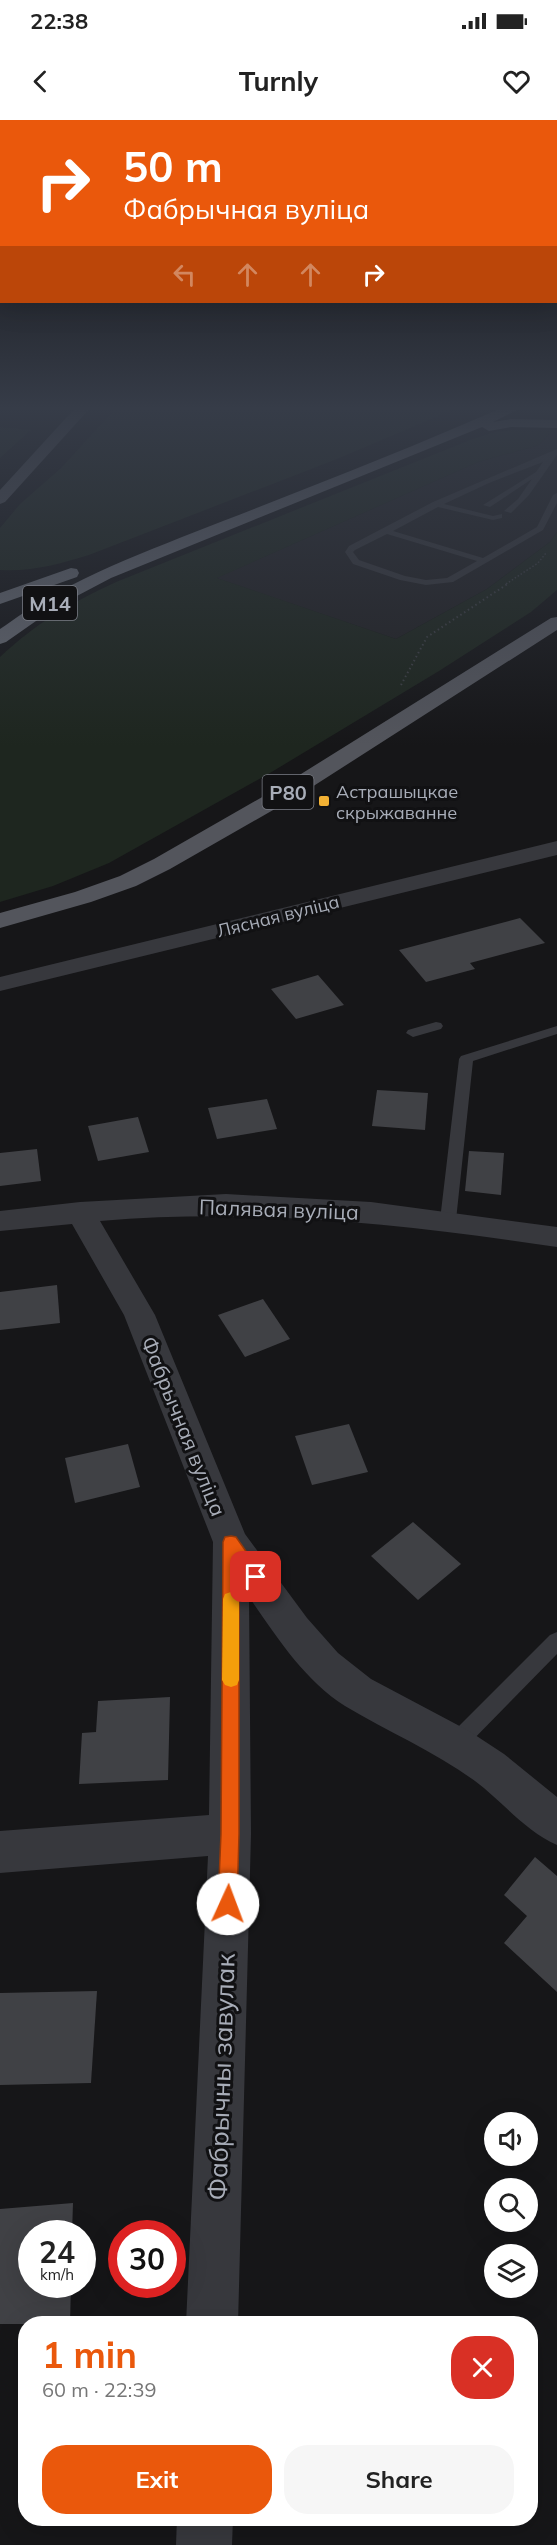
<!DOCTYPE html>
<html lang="en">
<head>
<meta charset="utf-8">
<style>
  body { margin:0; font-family:Mulish,sans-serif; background:#f6f6f6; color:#222; height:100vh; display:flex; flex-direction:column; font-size:22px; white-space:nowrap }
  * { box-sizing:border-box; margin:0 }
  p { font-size:20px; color:#767676 }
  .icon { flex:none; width:33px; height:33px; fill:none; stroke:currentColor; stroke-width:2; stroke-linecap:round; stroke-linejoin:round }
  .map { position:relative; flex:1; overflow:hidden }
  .details { position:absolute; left:18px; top:2196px; width:520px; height:210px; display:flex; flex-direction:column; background:#fff; border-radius:24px; box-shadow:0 6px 24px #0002 }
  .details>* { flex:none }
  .banner { position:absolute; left:0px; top:0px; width:558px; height:183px; box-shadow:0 6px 24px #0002; background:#ea580c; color:#fff; overflow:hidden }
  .fabs { position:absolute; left:484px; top:1992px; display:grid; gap:12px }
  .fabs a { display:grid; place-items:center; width:54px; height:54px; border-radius:50%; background:#fff; box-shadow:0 6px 24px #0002; font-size:30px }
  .speed { position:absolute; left:18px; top:2100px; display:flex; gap:12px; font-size:30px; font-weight:700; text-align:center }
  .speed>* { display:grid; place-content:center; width:78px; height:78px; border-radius:50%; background:#fff; box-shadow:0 6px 24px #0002; line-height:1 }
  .speed small { font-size:15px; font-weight:400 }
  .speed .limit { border:9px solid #d22; background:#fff; color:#111 }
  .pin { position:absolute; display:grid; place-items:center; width:51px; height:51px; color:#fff; margin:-26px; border-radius:12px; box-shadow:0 3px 9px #0006 }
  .me { position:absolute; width:66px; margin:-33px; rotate:2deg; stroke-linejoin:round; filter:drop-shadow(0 0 4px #0008) }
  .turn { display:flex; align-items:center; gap:21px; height:126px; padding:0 24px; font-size:27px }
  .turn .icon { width:78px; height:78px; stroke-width:2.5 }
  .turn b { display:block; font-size:42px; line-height:51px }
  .lanes { display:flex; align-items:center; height:57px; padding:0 24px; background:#0003; justify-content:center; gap:30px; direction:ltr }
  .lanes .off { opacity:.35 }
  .round { display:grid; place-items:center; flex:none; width:63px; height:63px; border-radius:24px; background:#f6f6f6 }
  .head { display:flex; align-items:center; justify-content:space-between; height:102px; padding:0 24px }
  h1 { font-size:36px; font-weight:700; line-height:45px; color:#ea580c }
  .cta { display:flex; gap:12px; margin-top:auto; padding:12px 24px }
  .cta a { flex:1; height:69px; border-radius:24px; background:#ea580c; color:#fff; font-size:24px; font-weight:700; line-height:69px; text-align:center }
  .cta a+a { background:#f6f6f6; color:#222 }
  .status { display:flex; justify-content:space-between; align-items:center; height:42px; padding:0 30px; background:#fff; direction:ltr }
  .status svg { height:16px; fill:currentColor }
  header { display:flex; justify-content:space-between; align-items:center; height:78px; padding:0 24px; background:#fff; font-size:27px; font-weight:700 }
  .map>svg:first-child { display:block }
  .built { fill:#222225 }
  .green { fill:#1e261f }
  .building { fill:#404145 }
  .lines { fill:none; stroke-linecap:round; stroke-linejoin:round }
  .path-far1 { stroke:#3d3f44; stroke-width:1.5; stroke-dasharray:1.5 2; stroke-linecap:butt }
  .path { stroke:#3d3f44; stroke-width:2; stroke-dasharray:1.5 3; stroke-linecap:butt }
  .lane { fill:#37383d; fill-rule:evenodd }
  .street { fill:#37383d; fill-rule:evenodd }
  .primary { fill:#53555c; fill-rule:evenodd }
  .highway { fill:#63666e; fill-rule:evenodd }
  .route { fill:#ea580c; stroke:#983908; stroke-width:1.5 }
  .slow { fill:#f59e0b }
  .poi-dot { fill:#f2b134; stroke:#111113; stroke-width:2 }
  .labels { text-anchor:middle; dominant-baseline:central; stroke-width:6; stroke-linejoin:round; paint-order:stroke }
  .far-poi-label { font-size:18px; fill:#a8adb8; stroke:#111113; text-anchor:start }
  .far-street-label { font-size:18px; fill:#a8adb8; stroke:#111113 }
  .shield { fill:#111113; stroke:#7b7e86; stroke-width:1.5 }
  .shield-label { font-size:20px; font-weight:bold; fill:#a8adb8 }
  .street-label { font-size:21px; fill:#a8adb8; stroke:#111113 }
  .near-street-label { font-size:26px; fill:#a8adb8; stroke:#111113 }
</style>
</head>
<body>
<div class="status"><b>22:38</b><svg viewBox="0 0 49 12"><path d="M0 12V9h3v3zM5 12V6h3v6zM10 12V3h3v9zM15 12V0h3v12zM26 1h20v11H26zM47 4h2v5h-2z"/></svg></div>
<header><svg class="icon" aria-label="back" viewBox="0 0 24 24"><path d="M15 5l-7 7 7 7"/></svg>Turnly<svg class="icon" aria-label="heart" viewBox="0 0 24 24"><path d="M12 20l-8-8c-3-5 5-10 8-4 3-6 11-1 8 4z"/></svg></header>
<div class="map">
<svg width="557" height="2425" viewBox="0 0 557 2425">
  <rect width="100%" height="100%" fill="#161618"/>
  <polygon class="built" points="553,310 557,310 557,412 550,422 487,469 396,519 216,458 478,342 539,325"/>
  <g class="green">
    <path d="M118,286h344l-125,53 -248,96c-30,9 -57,17 -89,15v-42l20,-24 41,-36z"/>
    <polygon points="0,307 31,310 0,338"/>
    <path d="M515,310h38l-14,15 -61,17 -261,116 179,61 91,-50 63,-47 7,-10v58l-26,22 -92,59 -169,102 -161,90 -56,23 -53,16v-245c36,-34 71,-54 116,-75l354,-142 24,-8z"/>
  </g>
  <g class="building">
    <polygon points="520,798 545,823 470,843 475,849 426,862 399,830"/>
    <polygon points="318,855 344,885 296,899 271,869"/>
    <polygon points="377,970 428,973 425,1010 372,1006"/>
    <polygon points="267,979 277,1009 217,1019 208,988"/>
    <polygon points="138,997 149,1032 98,1041 88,1006"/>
    <polygon points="37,1029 41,1061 0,1066 0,1033"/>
    <polygon points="469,1031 504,1033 501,1075 465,1071"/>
    <polygon points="57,1165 60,1203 0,1210 0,1172"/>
    <polygon points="263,1179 290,1219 245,1237 218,1195"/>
    <polygon points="349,1304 368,1352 312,1365 295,1316"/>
    <polygon points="128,1324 140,1367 75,1383 65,1338"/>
    <polygon points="413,1402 461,1444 418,1480 371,1436"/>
    <polygon points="170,1577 168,1660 79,1664 82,1613 96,1612 98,1581"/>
    <polygon points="535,1737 557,1756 557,1872 504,1823 527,1796 504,1775"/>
    <polygon points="97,1871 91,1963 0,1965 0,1873"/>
    <polygon points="73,2083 72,2114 32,2114 32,2164 71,2164 70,2204 0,2204 0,2089"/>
  </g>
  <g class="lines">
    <polyline class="path-far1" points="506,464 538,443 546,433"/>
    <polyline class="path" points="401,565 427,517 509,463"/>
    <g class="lane">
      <path d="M557,329v6l-28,40 -18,18 -7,-2 14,-12 14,-20 -42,28 -7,-2 53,-33 7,-10 -54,21 -45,21 49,12 9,-2v4l-9,2 -55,-13 -45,24 90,27 54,-31 16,-32 4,-2v10l-14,27 -90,52 -27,3 -26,-5 -47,-16 -8,-12 4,-6 84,-44zM387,414l90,27 -30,17 -21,2 -21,-4 -46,-16 -6,-8 2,-2z"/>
      <polygon points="436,902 441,903 443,906 441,909 413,917 406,913 408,910"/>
      <polygon points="557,906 557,914 473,941 456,1100 453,1104 443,1104 440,1100 459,939 461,936"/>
      <polygon points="557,1512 557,1534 462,1631 455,1634 448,1631 445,1624 448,1617 550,1515"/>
    </g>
    <g class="street">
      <polygon points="557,721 557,735 0,871 0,857"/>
      <path d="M226,1074l145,8 186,25v20c-157,-23 -298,-39 -457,-26l55,94 90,219 62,84 31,35 33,26 98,52 35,23 53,43v48c-32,-14 -55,-44 -82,-64 -41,-30 -87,-49 -130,-75 -41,-26 -69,-70 -96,-109l2,237 -13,490h-52l22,-468 -208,17v-42l209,-16 4,-273 -89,-227 -52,-91 -72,7v-20l80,-9z"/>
      <polygon points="177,2398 233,2398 232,2425 176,2425"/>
    </g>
    <g class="primary">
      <polygon points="77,286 92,286 5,382 0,384 0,370"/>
      <polygon points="557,497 557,510 301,674 170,749 136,766 91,782 0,808 0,793 75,772 120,756 154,739 285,664 551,498"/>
    </g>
    <g class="highway">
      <path d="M506,286h19l-32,16 18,-3 46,1v8l-46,-1 -22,4 -7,-4 -371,151 -55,29 -50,35 -6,2v-15l6,-4c66,-48 142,-74 217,-104 95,-37 190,-74 283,-115z"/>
      <polygon points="71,448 77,449 79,453 77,457 0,484 0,473"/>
    </g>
  </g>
  <linearGradient id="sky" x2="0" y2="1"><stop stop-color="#0c0c0d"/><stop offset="0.46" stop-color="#363c48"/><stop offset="1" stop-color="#363c48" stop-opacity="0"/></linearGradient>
  <rect width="557" height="626" fill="url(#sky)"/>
  <path class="route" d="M231,1416l5,1 28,40 -2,5c-12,4 -17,-8 -23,-16v268l-2,70 -3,7 -6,2 -7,-2 -3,-7 3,-70 2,-292 2,-5z"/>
  <polygon class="slow" points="231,1472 236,1474 239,1479 239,1560 237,1565 231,1567 225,1565 222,1560 223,1479 225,1474"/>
  <rect class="poi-dot" x="318" y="675" width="12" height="12" rx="3"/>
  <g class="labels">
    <g class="far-poi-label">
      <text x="336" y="671">Астрашыцкае<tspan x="336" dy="21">скрыжаванне</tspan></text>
    </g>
    <g class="far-street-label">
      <text transform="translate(278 796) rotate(-14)">Лясная вуліца</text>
    </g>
    <g class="shield">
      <rect x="23" y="466" width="54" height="34" rx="4.5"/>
      <rect x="262.5" y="655" width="51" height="34" rx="4.5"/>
    </g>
    <g class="shield-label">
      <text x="50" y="483">М14</text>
      <text x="288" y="672">Р80</text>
    </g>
    <g class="street-label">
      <text transform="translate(279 1089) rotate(2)">Палявая вуліца</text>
      <text transform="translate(184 1306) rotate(68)">Фабрычная вуліца</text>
    </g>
    <g class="near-street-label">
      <text transform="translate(221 1957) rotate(-88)">Фабрычны завулак</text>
    </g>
  </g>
</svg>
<div class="fabs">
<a><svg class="icon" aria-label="sound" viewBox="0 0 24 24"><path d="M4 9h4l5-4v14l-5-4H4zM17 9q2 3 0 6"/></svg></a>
<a><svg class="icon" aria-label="search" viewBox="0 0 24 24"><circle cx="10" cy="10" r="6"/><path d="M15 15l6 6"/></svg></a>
<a><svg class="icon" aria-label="layers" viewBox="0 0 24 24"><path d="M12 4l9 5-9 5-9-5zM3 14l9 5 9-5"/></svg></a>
</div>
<div class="speed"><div>24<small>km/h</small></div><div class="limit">30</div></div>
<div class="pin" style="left:256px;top:1457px;background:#d93025"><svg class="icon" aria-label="arrive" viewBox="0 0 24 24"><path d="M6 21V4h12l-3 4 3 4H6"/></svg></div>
<svg class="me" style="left:228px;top:1784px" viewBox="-20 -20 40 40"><circle r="19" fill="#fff"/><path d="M0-13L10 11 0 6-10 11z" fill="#ea580c"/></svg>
<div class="banner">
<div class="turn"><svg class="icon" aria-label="right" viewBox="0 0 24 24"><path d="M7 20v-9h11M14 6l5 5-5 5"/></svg><div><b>50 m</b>Фабрычная вуліца</div></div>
<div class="lanes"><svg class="icon off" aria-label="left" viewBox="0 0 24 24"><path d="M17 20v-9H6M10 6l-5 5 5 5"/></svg><svg class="icon off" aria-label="ahead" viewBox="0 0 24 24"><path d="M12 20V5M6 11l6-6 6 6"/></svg><svg class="icon off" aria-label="ahead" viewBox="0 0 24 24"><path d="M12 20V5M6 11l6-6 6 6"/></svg><svg class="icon" aria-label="right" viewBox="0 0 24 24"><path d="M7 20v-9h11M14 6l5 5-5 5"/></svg></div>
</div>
<section class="details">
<div class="head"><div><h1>1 min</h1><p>60 m · 22:39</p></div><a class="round" style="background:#d93025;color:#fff"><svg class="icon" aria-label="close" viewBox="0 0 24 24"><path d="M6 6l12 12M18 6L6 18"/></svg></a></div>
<div class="cta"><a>Exit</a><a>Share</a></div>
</section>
</div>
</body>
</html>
